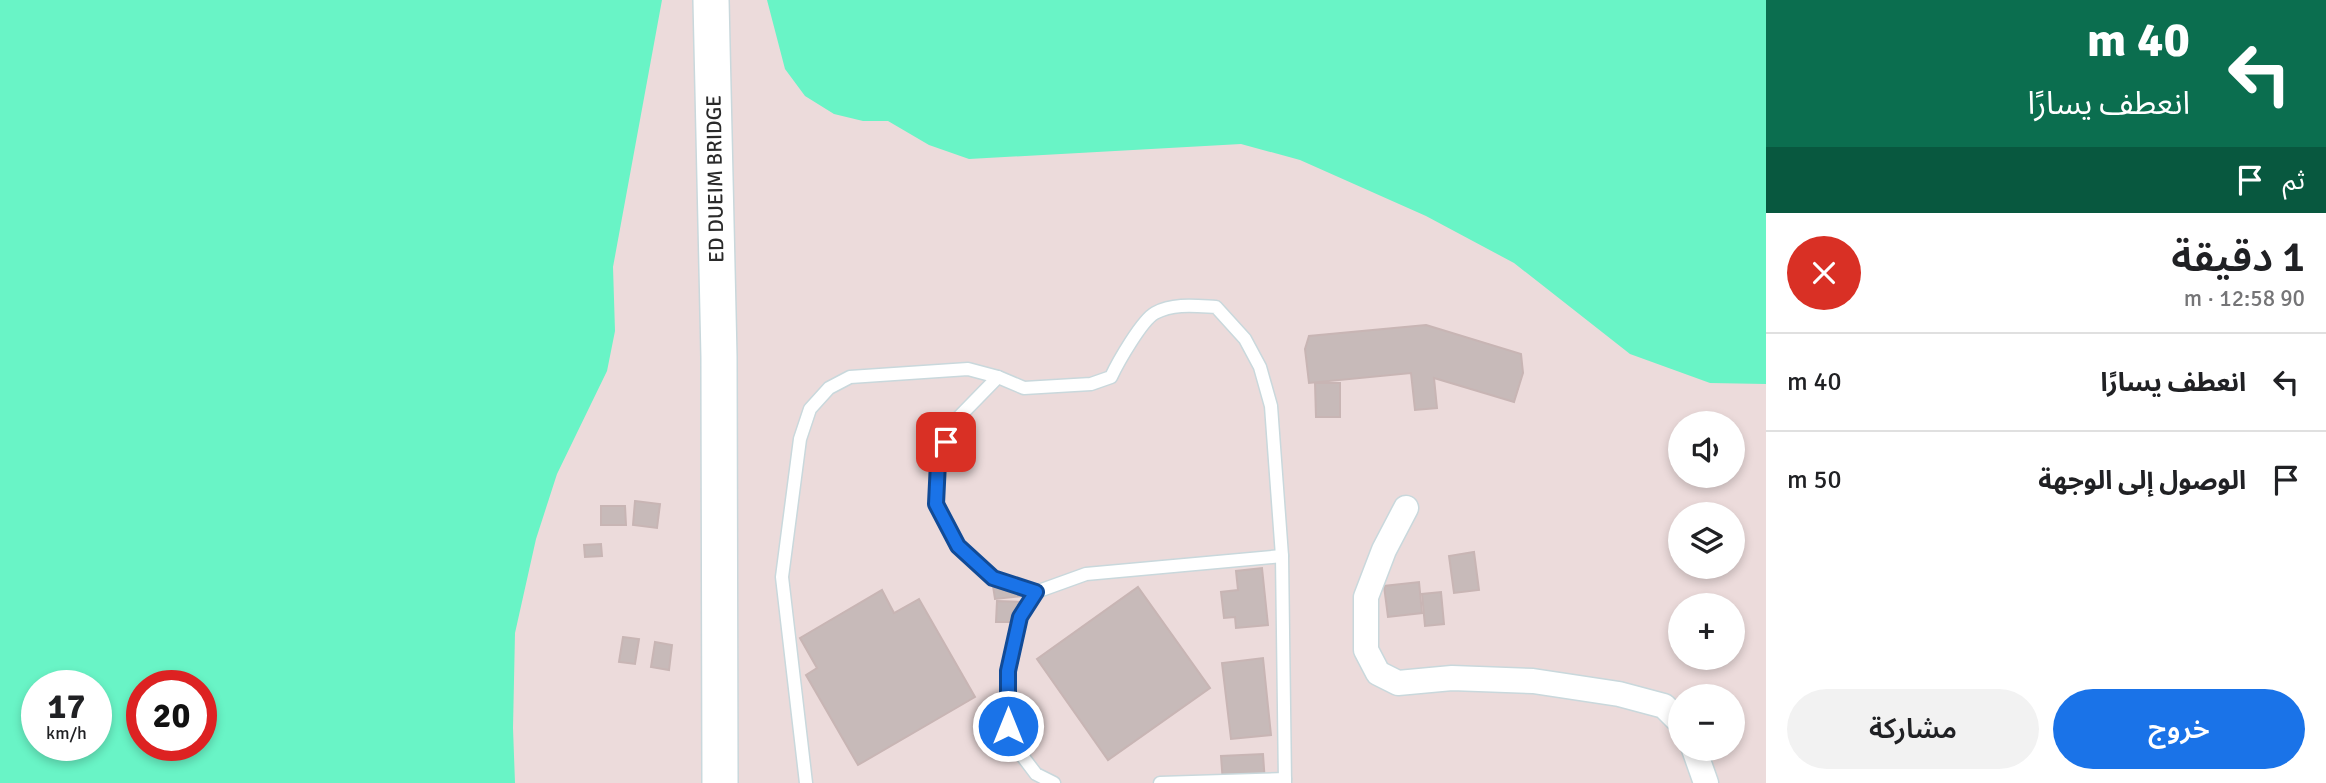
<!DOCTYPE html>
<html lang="ar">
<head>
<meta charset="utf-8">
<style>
  body { margin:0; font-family:Signika,"Noto Sans Arabic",sans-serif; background:#f2f2f2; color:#202124; direction:rtl; height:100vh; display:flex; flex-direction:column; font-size:26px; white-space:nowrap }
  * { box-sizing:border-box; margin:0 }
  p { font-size:23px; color:#757577 }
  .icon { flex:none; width:38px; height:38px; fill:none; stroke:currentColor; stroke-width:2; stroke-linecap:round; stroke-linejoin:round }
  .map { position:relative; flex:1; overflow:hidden; direction:ltr }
  .side { display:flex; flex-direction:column; background:#fff; width:560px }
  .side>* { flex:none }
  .banner { background:#0b6e4f; color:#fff; overflow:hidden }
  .controls { position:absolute; left:1668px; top:411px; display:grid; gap:14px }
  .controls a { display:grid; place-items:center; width:77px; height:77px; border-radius:50%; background:#fff; box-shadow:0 4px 10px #0003; font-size:35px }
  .speed { position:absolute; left:21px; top:670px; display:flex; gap:14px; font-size:35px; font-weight:700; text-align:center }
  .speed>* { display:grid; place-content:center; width:91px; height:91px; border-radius:50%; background:#fff; box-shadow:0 4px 10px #0003; line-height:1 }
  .speed small { font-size:18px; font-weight:400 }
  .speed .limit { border:10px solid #d22; background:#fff; color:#111 }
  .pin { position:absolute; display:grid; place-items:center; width:60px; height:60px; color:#fff; margin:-30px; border-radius:14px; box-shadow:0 4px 10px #0006 }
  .me { position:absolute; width:77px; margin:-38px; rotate:0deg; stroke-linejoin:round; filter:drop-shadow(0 0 5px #0008) }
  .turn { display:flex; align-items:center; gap:24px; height:147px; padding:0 21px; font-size:32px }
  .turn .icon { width:91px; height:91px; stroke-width:2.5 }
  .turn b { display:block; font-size:49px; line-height:60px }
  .then { display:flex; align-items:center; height:66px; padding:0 21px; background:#0003; gap:14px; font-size:26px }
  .round { display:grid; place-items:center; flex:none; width:74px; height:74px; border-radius:37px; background:#f2f2f2 }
  .headline { display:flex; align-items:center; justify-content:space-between; height:119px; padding:0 21px }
  h1 { font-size:42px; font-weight:600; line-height:52px }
  .primary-button { display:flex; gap:14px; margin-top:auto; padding:14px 21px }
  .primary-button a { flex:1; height:80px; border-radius:42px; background:#1a73e8; color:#fff; font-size:28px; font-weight:600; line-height:80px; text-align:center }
  .primary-button a+a { background:#f2f2f2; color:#202124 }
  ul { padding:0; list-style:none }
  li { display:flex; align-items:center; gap:21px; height:98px; padding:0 21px; border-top:2px solid #e0e0e0 }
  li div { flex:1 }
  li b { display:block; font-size:26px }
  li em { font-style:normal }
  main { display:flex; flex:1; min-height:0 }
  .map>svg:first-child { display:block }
  .water { fill:#69f4c6; fill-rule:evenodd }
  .building { fill:#c7bab9; stroke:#c8b5b4; stroke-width:2 }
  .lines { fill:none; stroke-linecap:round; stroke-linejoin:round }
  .lane-casing { stroke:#c9d8dc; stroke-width:15 }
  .street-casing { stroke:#c9d8dc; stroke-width:27 }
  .secondary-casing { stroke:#c9d8dc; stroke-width:38 }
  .lane { stroke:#fff; stroke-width:12 }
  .street { stroke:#fff; stroke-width:24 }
  .secondary { stroke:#fff; stroke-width:35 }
  .route-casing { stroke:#114b97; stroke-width:18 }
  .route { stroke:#1a73e8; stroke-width:12 }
  .labels { text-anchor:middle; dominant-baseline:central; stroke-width:5; stroke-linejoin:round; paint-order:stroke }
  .street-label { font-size:21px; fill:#2a2a2a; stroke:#fff }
</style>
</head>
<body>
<main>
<section class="side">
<div class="banner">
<div class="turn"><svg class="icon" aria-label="left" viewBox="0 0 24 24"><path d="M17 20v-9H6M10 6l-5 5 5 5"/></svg><div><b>40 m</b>انعطف يسارًا</div></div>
<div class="then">ثم<svg class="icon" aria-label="arrive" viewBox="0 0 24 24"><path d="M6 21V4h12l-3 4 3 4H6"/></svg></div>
</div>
<div class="headline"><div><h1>1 دقيقة</h1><p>90 m · 12:58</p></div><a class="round" style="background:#d93025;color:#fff"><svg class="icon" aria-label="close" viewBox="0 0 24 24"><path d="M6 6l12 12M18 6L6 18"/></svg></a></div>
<ul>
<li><svg class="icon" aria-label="left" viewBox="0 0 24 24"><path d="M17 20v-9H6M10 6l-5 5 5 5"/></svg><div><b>انعطف يسارًا</b></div><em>40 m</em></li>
<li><svg class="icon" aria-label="arrive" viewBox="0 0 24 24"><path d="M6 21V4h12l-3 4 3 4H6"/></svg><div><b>الوصول إلى الوجهة</b></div><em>50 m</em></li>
</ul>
<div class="primary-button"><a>خروج</a><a>مشاركة</a></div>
</section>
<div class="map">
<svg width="1766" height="783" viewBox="0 0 1766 783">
  <rect width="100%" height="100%" fill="#ecdbdb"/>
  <g class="water">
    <path d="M0,0h662l-49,267 2,64 -8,40 -50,103 -21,65 -21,94 -2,95 2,55h-515zM37,686h59v60h-59zM142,686h59v60h-59z"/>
    <polygon points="767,0 1766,0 1766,384 1710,383 1630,354 1514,263 1426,216 1300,160 1241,144 969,159 929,145 888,121 863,121 834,114 805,96 785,69"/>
  </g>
  <g class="building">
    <polygon points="1426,325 1521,354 1523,373 1514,402 1434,378 1437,408 1415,410 1411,373 1309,383 1305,349 1309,336"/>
    <polygon points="1315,383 1340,383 1340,417 1316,417"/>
    <polygon points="635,501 660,504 657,528 633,525"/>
    <polygon points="601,506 625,506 626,525 601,525"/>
    <polygon points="601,544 602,556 585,557 584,545"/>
    <polygon points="1474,552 1479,590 1454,593 1449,556"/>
    <polygon points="1262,568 1268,625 1236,628 1235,617 1224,618 1221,592 1238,590 1236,571"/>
    <polygon points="1419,582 1422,613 1388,617 1384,586"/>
    <polygon points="1020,583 1022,596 995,599 993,586"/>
    <polygon points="1138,587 1210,688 1108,760 1037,659"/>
    <polygon points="882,590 894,613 919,599 975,697 858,765 806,675 817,668 800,638"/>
    <polygon points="1441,592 1444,624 1425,626 1422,594"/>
    <polygon points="997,601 1022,602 1021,622 996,622"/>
    <polygon points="623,637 639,639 635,664 619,662"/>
    <polygon points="655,642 672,645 669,670 651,667"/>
    <polygon points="1263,658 1271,735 1231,739 1222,663"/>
    <polygon points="1024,704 1027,734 994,737 991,708"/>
    <polygon points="1263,754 1265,783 1223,783 1221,756"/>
  </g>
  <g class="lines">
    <g class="lane-casing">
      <g id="lane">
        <polyline points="998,377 955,421 938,462 936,504 958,546 994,578 1036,592"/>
        <path d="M806,783l-24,-206 18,-138 10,-30 19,-21 21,-11 118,-8 30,8 26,11 67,-4 20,-7c7,-15 31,-57 44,-64 19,-10 41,-7 61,-6l29,32 15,28 11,39 11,150 3,227"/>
        <polyline points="1054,783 1036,774 1017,749 1008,726 1008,671 1020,616 1036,592 1086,574 1282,556"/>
        <polyline points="1160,783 1285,779"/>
      </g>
    </g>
    <g class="street-casing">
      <g id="street">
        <polyline points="1406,508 1384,550 1366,597 1366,650 1378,673 1398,683 1452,678 1533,681 1619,694 1664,706 1680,722"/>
        <polyline points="1694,749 1706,783"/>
      </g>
    </g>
    <g class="secondary-casing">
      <polyline id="secondary" points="711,0 719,357 720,783"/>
    </g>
    <use href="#lane" class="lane"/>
    <use href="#street" class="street"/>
    <use href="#secondary" class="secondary"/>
  </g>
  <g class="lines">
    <g class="route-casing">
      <polyline id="route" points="946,442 938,462 936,504 958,546 993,578 1036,592 1020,617 1008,671 1008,726"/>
    </g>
    <use href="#route" class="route"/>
  </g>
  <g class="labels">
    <g class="street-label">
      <text transform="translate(715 179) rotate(-91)">ED DUEIM BRIDGE</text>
    </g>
  </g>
</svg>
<div class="controls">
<a><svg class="icon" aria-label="sound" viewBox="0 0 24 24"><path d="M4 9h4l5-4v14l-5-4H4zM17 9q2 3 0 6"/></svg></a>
<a><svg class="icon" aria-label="layers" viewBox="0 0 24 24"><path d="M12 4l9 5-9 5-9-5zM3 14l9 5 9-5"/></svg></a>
<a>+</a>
<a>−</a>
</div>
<div class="speed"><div>17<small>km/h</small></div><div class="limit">20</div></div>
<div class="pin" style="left:946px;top:442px;background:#d93025"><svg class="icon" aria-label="arrive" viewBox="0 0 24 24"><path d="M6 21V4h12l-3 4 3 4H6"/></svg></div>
<svg class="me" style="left:1008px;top:726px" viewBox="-20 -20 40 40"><circle r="17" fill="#1a73e8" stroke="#fff" stroke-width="3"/><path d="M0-11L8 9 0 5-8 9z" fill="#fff"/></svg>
</div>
</main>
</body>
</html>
